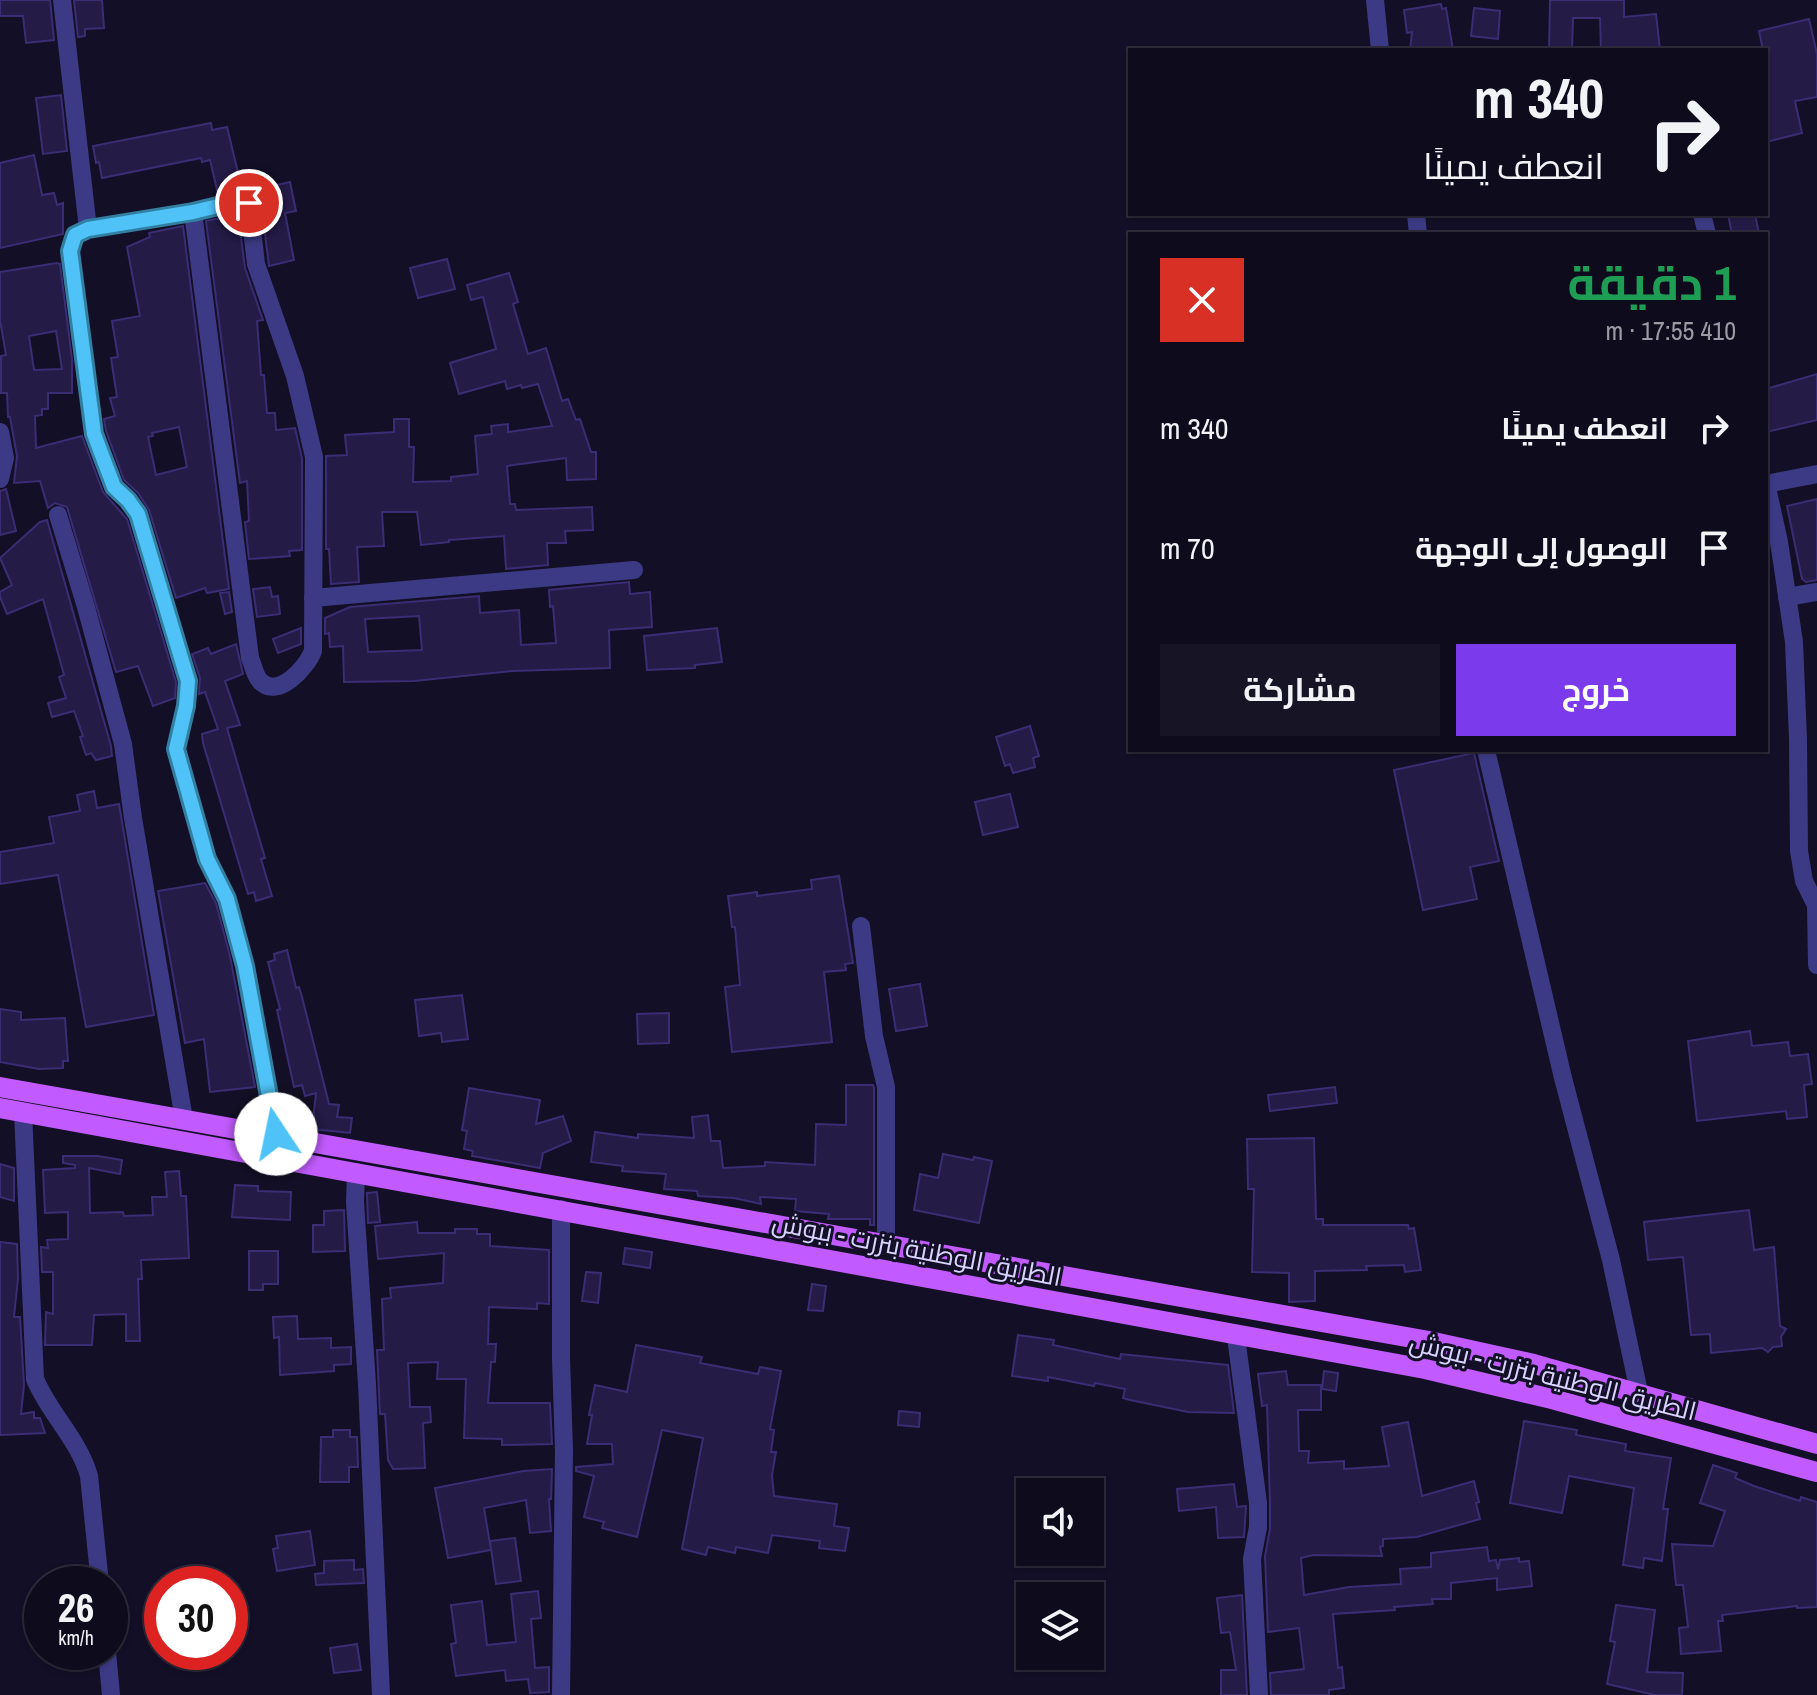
<!DOCTYPE html>
<html lang="ar">
<head>
<meta charset="utf-8">
<style>
  body { margin:0; font-family:"Archivo Narrow",Cairo,sans-serif; background:#171425; color:#f1f3f6; direction:rtl; height:100vh; display:flex; flex-direction:column; font-size:30px; white-space:nowrap }
  * { box-sizing:border-box; margin:0 }
  p { font-size:26px; color:#9b9ba3 }
  .icon { flex:none; width:44px; height:44px; fill:none; stroke:currentColor; stroke-width:2; stroke-linecap:round; stroke-linejoin:round }
  .map { position:relative; flex:1; overflow:hidden; direction:ltr }
  .panel { position:absolute; left:1128px; top:232px; width:640px; height:520px; display:flex; flex-direction:column; background:#0e0b1c; border-radius:0px; box-shadow:0 2px 6px #0004,0 0 0 2px #2e2b3b; direction:rtl }
  .panel>* { flex:none }
  .guide { position:absolute; left:1128px; top:48px; width:640px; height:168px; border-radius:0px; box-shadow:0 2px 6px #0004,0 0 0 2px #2e2b3b; direction:rtl; background:#0e0b1c; color:#f1f3f6; overflow:hidden }
  .buttons { position:absolute; left:1016px; top:1478px; display:grid; gap:16px }
  .buttons a { display:grid; place-items:center; width:88px; height:88px; border-radius:0px; background:#0e0b1c; box-shadow:0 2px 6px #0004,0 0 0 2px #2e2b3b; font-size:40px }
  .speed { position:absolute; left:24px; top:1566px; display:flex; gap:16px; font-size:40px; font-weight:700; text-align:center }
  .speed>* { display:grid; place-content:center; width:104px; height:104px; border-radius:50%; background:#0e0b1c; box-shadow:0 2px 6px #0004,0 0 0 2px #2e2b3b; line-height:1 }
  .speed small { font-size:20px; font-weight:400 }
  .speed .limit { border:12px solid #d22; background:#fff; color:#111 }
  .pin { position:absolute; display:grid; place-items:center; width:68px; height:68px; color:#fff; margin:-34px; border:4px solid #fff; border-radius:50%; box-shadow:0 2px 8px #0007 }
  .me { position:absolute; width:88px; margin:-44px; rotate:349deg; stroke-linejoin:round; filter:drop-shadow(0 0 6px #0008) }
  .turn { display:flex; align-items:center; gap:28px; height:168px; padding:0 32px; font-size:36px }
  .turn .icon { width:104px; height:104px; stroke-width:2.5 }
  .turn b { display:block; font-size:56px; line-height:68px }
  .round { display:grid; place-items:center; flex:none; width:84px; height:84px; border-radius:0px; background:#171425 }
  .head { display:flex; align-items:center; justify-content:space-between; height:136px; padding:0 32px }
  h1 { font-size:48px; font-weight:700; line-height:60px; color:#1e9e55 }
  .cta { display:flex; gap:16px; margin-top:auto; padding:16px 32px }
  .cta a { flex:1; height:92px; border-radius:0px; background:#7c3aed; color:#fff; font-size:32px; font-weight:700; line-height:92px; text-align:center }
  .cta a+a { background:#171425; color:#f1f3f6 }
  ul { padding:0; list-style:none }
  li { display:flex; align-items:center; gap:24px; height:120px; padding:0 32px }
  li div { flex:1 }
  li b { display:block; font-size:30px }
  li em { font-style:normal }
  .map>svg:first-child { display:block }
  .building { fill:#241b47; stroke:#3b2d73; stroke-width:2; fill-rule:evenodd }
  .lines { fill:none; stroke-linecap:round; stroke-linejoin:round }
  .minor { stroke:#3d3a85; stroke-width:18 }
  .major { stroke:#c25bff; stroke-width:20 }
  .route-casing { stroke:#337fa1; stroke-width:20 }
  .route { stroke:#4fc3f7; stroke-width:14 }
  .labels { text-anchor:middle; dominant-baseline:central; stroke-width:6; stroke-linejoin:round; paint-order:stroke }
  .street-label { font-size:26px; fill:#d9d4ff; stroke:#130f26 }
</style>
</head>
<body>
<div class="map">
<svg width="1817" height="1695" viewBox="0 0 1817 1695">
  <rect width="100%" height="100%" fill="#130f26"/>
  <g class="building">
    <polygon points="0,0 50,0 54,40 26,43 23,16 0,16"/>
    <polygon points="74,0 102,0 104,28 85,29 85,36 78,37"/>
    <polygon points="1550,0 1624,0 1624,17 1656,14 1660,50 1601,50 1600,18 1573,18 1572,50 1549,50"/>
    <polygon points="1441,4 1442,9 1446,8 1453,50 1410,50 1412,32 1407,33 1404,10"/>
    <polygon points="1474,8 1500,11 1498,39 1471,36"/>
    <polygon points="1809,19 1817,54 1817,97 1795,101 1802,133 1766,142 1766,50 1763,50 1759,31"/>
    <polygon points="61,95 67,151 43,154 36,98"/>
    <polygon points="211,123 212,130 227,127 242,189 218,194 210,160 202,162 201,158 102,178 99,162 96,163 93,146"/>
    <polygon points="34,155 42,195 54,193 57,205 63,203 63,234 0,248 0,163"/>
    <polygon points="290,182 296,211 285,213 294,260 269,266 261,202 257,194 250,191"/>
    <polygon points="238,214 245,268 263,320 257,321 261,375 264,375 267,413 275,413 276,430 295,428 302,458 302,550 289,551 290,556 249,559 245,522 249,521 247,481 240,483 206,221"/>
    <polygon points="1728,214 1755,214 1759,234 1732,234"/>
    <path d="M183,226l46,363 -22,4 -2,-5 -29,10 -27,-88 -11,-17 -14,-13 -18,-49 -2,-12 11,-3 -5,-18 7,-1 -6,-39 7,-1 -6,-36 28,-5 -13,-69 23,-10 -1,-4zM179,427l8,40 -31,8 -8,-38 5,-1 -1,-3z"/>
    <polygon points="447,259 455,289 418,298 410,268"/>
    <path d="M57,263l3,1 12,95v34h-24v16h-6v6l-7,1 1,32 46,-12 21,56 24,27 49,163 -1,16 -22,8 -15,-40 -22,6 -49,-165 -12,-4 -7,5 -8,-27 -26,2 3,-27 -7,-39h-2l-1,-24h-6v-37l5,-1 -6,-35v-48zM56,331l6,38 -28,1 -5,-34z"/>
    <polygon points="509,273 518,302 513,304 528,354 546,348 562,401 568,399 576,420 580,419 591,452 596,452 596,479 567,480 566,458 507,466 510,504 515,504 516,510 592,507 593,530 565,531 566,543 547,543 548,565 506,569 504,536 449,540 449,542 421,545 417,512 382,512 384,546 357,547 359,582 331,584 329,549 326,549 326,456 347,455 345,435 394,432 394,419 409,419 409,447 414,447 413,482 451,481 451,477 478,474 475,436 492,434 491,426 508,424 508,432 552,426 538,384 522,388 521,385 507,389 505,381 459,394 450,363 496,349 483,297 471,300 467,285"/>
    <polygon points="1817,374 1817,420 1766,432 1766,389"/>
    <polygon points="6,489 16,531 0,535 0,491"/>
    <polygon points="1817,499 1817,580 1806,582 1802,579 1787,506"/>
    <polygon points="47,520 111,746 112,756 96,760 91,753 86,755 80,737 83,736 74,711 52,717 48,703 66,698 59,677 64,675 43,599 7,614 0,597 0,592 12,585 0,558 40,522"/>
    <path d="M629,582l1,12 20,-2 2,35 -43,3 1,38 -98,3 -98,10 -70,1 -1,-36 -13,1 -1,-14 -4,1v-16l25,-11 129,-11 1,17 39,-3 2,35 35,-2 -3,-37 -3,1 -1,-17zM419,616l3,34 -54,2 -3,-33z"/>
    <polygon points="270,587 272,597 278,596 280,614 257,617 253,589"/>
    <polygon points="229,592 232,612 225,614 220,593"/>
    <polygon points="301,628 301,644 278,653 273,639"/>
    <polygon points="717,628 722,662 695,665 695,668 647,670 644,636"/>
    <polygon points="236,644 243,674 225,681 240,725 227,728 265,858 261,859 272,896 256,901 254,892 248,894 203,743 202,734 218,729 205,692 199,694 200,678 192,654 208,648 211,654"/>
    <polygon points="1030,726 1039,756 1033,758 1035,767 1013,773 1010,764 1005,766 996,737"/>
    <polygon points="1474,753 1499,861 1470,867 1477,899 1423,910 1394,770"/>
    <polygon points="94,791 97,808 119,804 154,1015 86,1027 58,875 0,884 0,852 54,843 49,817 80,811 77,795"/>
    <polygon points="1010,794 1018,827 983,835 975,802"/>
    <polygon points="839,876 853,963 845,964 846,970 824,972 832,1042 732,1052 725,987 740,985 735,927 732,927 728,896 757,892 757,896 812,889 811,880"/>
    <polygon points="205,883 216,903 230,956 255,1087 210,1092 204,1039 185,1043 158,891"/>
    <polygon points="287,950 296,988 299,987 302,997 329,1104 339,1105 337,1117 352,1118 350,1133 312,1129 316,1093 305,1096 302,1085 294,1087 277,1010 280,1009 268,962 275,960 274,954"/>
    <polygon points="920,984 927,1026 896,1031 889,989"/>
    <polygon points="462,995 468,1039 442,1042 441,1033 419,1036 415,1000"/>
    <polygon points="0,1009 21,1012 21,1020 65,1018 68,1061 63,1061 63,1068 39,1069 0,1062"/>
    <polygon points="669,1013 669,1043 638,1044 637,1014"/>
    <polygon points="1750,1031 1752,1046 1788,1042 1790,1056 1808,1054 1812,1084 1804,1085 1807,1117 1787,1119 1786,1111 1697,1121 1688,1041"/>
    <polygon points="846,1085 873,1085 874,1088 874,1225 870,1225 870,1219 828,1219 829,1214 795,1211 796,1199 760,1197 761,1204 734,1198 698,1196 697,1191 664,1189 666,1174 622,1171 623,1166 591,1162 595,1132 638,1138 638,1134 694,1138 692,1117 708,1115 711,1141 720,1141 723,1168 765,1166 765,1162 815,1165 816,1124 846,1125"/>
    <polygon points="1335,1087 1337,1103 1270,1111 1268,1095"/>
    <polygon points="469,1088 540,1100 536,1124 563,1116 571,1141 543,1153 540,1168 472,1156 473,1151 464,1149 467,1131 462,1130"/>
    <polygon points="1314,1138 1316,1219 1323,1219 1323,1225 1408,1225 1409,1229 1414,1228 1421,1270 1405,1272 1404,1265 1366,1266 1367,1270 1315,1271 1315,1301 1289,1302 1289,1273 1252,1272 1254,1189 1248,1189 1247,1139"/>
    <polygon points="943,1154 973,1160 974,1157 992,1161 979,1223 914,1210 920,1174 938,1178"/>
    <polygon points="63,1156 98,1156 122,1160 120,1174 89,1168 90,1213 123,1212 124,1216 153,1215 152,1197 167,1197 165,1172 179,1171 181,1196 186,1196 189,1258 141,1260 142,1279 138,1279 140,1341 126,1341 126,1314 94,1315 92,1345 45,1345 46,1312 53,1314 53,1272 42,1272 41,1247 48,1248 47,1240 68,1239 68,1212 45,1213 43,1170 75,1168 75,1165 63,1163"/>
    <polygon points="0,1164 14,1168 14,1201 0,1197"/>
    <polygon points="235,1185 258,1186 258,1191 291,1192 290,1220 232,1217"/>
    <polygon points="377,1192 380,1222 368,1223 367,1193"/>
    <polygon points="344,1210 345,1251 313,1252 313,1225 324,1225 324,1211"/>
    <polygon points="1749,1210 1754,1250 1774,1247 1780,1326 1786,1329 1781,1337 1782,1346 1773,1347 1768,1352 1762,1348 1711,1353 1710,1334 1691,1335 1683,1257 1648,1260 1644,1222"/>
    <polygon points="417,1222 418,1233 455,1233 455,1229 477,1229 477,1234 490,1234 490,1246 549,1250 549,1304 537,1303 537,1309 489,1307 488,1344 496,1344 495,1362 491,1362 488,1403 550,1403 552,1444 502,1445 502,1439 464,1438 466,1379 437,1379 438,1362 408,1363 410,1407 430,1407 431,1422 423,1423 425,1468 393,1469 388,1460 385,1414 380,1414 377,1350 384,1350 382,1299 391,1298 390,1288 443,1283 444,1253 378,1259 375,1226"/>
    <polygon points="0,1242 17,1244 18,1278 14,1317 20,1317 24,1385 21,1414 34,1412 34,1418 40,1418 45,1433 0,1435"/>
    <polygon points="625,1248 652,1252 650,1268 623,1264"/>
    <polygon points="249,1251 278,1251 278,1284 263,1284 263,1290 249,1290"/>
    <polygon points="586,1272 601,1273 598,1303 582,1301"/>
    <polygon points="812,1284 826,1286 823,1311 808,1310"/>
    <polygon points="297,1316 298,1339 331,1338 331,1348 351,1347 351,1364 334,1365 334,1371 280,1375 279,1337 274,1338 273,1317"/>
    <polygon points="1018,1335 1054,1340 1053,1345 1120,1359 1121,1354 1228,1365 1234,1413 1188,1412 1130,1400 1123,1398 1125,1389 1095,1383 1094,1386 1048,1377 1048,1381 1012,1376"/>
    <polygon points="636,1345 702,1357 700,1363 758,1374 760,1367 781,1371 770,1429 774,1430 771,1452 776,1452 772,1475 774,1496 837,1504 834,1526 849,1528 845,1551 819,1548 820,1541 772,1535 768,1553 736,1547 735,1553 708,1547 706,1555 682,1549 703,1438 662,1430 637,1537 602,1528 604,1522 584,1517 594,1476 576,1471 576,1467 613,1464 612,1444 587,1444 592,1415 589,1415 595,1385 627,1392"/>
    <polygon points="1286,1371 1288,1385 1321,1385 1321,1410 1298,1410 1299,1451 1309,1451 1308,1463 1344,1461 1344,1469 1389,1466 1382,1427 1408,1422 1422,1496 1474,1481 1479,1502 1476,1503 1480,1519 1417,1537 1383,1539 1383,1546 1380,1547 1382,1556 1313,1555 1301,1558 1304,1595 1349,1587 1401,1584 1400,1569 1431,1567 1431,1553 1487,1547 1489,1561 1496,1560 1498,1569 1500,1560 1519,1558 1519,1562 1529,1561 1532,1586 1497,1590 1497,1578 1451,1583 1451,1599 1432,1599 1433,1604 1394,1607 1395,1610 1333,1614 1338,1668 1342,1667 1344,1688 1329,1690 1329,1695 1271,1695 1270,1673 1304,1669 1299,1628 1268,1632 1265,1556 1270,1529 1270,1503 1267,1405 1262,1406 1258,1374"/>
    <polygon points="1324,1371 1338,1373 1336,1391 1322,1389"/>
    <polygon points="899,1411 920,1413 919,1427 898,1425"/>
    <polygon points="1524,1421 1577,1430 1576,1435 1626,1444 1625,1451 1671,1458 1663,1509 1668,1509 1662,1561 1644,1558 1643,1568 1623,1565 1634,1488 1569,1476 1562,1513 1510,1503"/>
    <polygon points="333,1430 350,1430 350,1437 357,1437 358,1467 349,1467 349,1482 320,1482 321,1437 333,1437"/>
    <polygon points="1713,1465 1737,1473 1735,1478 1754,1486 1800,1501 1801,1497 1817,1502 1817,1607 1797,1608 1797,1606 1722,1615 1723,1621 1718,1621 1721,1651 1681,1654 1679,1628 1688,1627 1683,1585 1676,1585 1672,1544 1713,1546 1725,1511 1700,1503"/>
    <polygon points="552,1469 551,1499 549,1499 551,1531 530,1533 526,1500 484,1508 491,1550 448,1558 435,1488 523,1471"/>
    <polygon points="1234,1484 1237,1507 1246,1506 1244,1537 1218,1538 1216,1507 1179,1511 1177,1489"/>
    <polygon points="310,1531 315,1565 277,1571 273,1549 278,1548 276,1536"/>
    <polygon points="515,1538 521,1581 496,1584 490,1541"/>
    <polygon points="354,1560 354,1570 363,1569 364,1583 316,1585 315,1574 324,1573 324,1561"/>
    <polygon points="538,1591 541,1618 531,1619 535,1668 549,1667 549,1692 530,1693 528,1679 506,1681 505,1670 456,1676 451,1644 456,1643 451,1605 482,1601 487,1645 516,1642 511,1594"/>
    <polygon points="1242,1595 1247,1695 1221,1695 1221,1670 1236,1670 1230,1632 1221,1633 1217,1598"/>
    <polygon points="1616,1605 1655,1610 1647,1672 1683,1673 1682,1695 1655,1695 1607,1684 1615,1642 1610,1641"/>
    <polygon points="357,1644 361,1670 334,1673 330,1648"/>
  </g>
  <g class="lines">
    <g class="minor">
      <polyline points="62,0 88,229"/>
      <polyline points="1375,0 1380,50"/>
      <path d="M193,212l57,446c3,7 5,18 10,23 18,19 47,-14 53,-30l1,-194 -19,-81 -39,-112 -7,-61 -10,-2 -46,11 -105,17 -13,6 -5,16 24,183 20,53 14,13 10,14 50,167 -2,25 -10,43 31,110 20,40 18,67 31,168"/>
      <polyline points="1416,214 1418,234"/>
      <polyline points="1702,214 1707,234"/>
      <polyline points="0,432 5,458 0,479"/>
      <polyline points="1766,483 1779,542 1794,642 1798,739 1799,851 1804,881 1816,905 1817,965"/>
      <polyline points="1766,484 1817,474"/>
      <polyline points="58,515 86,607 123,744 133,818 184,1119"/>
      <polyline points="1787,597 1817,592"/>
      <polyline points="313,598 634,570"/>
      <polyline points="1486,750 1563,1078 1611,1260 1639,1392"/>
      <polyline points="861,926 874,1036 886,1087 886,1244"/>
      <path d="M23,1112l12,267c14,34 44,61 54,97l11,108"/>
      <polyline points="356,1172 355,1202 367,1384 381,1695"/>
      <polyline points="1236,1337 1258,1503 1258,1527 1252,1559 1259,1695"/>
      <polyline points="107,1652 111,1695"/>
      <polyline points="561,1695 564,1451 561,1358 561,1209"/>
    </g>
    <g class="major">
      <polyline points="0,1087 1429,1341 1534,1364 1817,1444"/>
      <polyline points="0,1108 1425,1369 1552,1399 1817,1472"/>
    </g>
  </g>
  <g class="lines">
    <g class="route-casing">
      <polyline id="route" points="249,203 239,201 193,212 88,229 75,235 70,251 94,434 114,487 128,500 138,514 188,681 186,706 176,749 207,859 227,899 245,966 276,1134"/>
    </g>
    <use href="#route" class="route"/>
  </g>
  <g class="labels">
    <g class="street-label">
      <text transform="translate(917 1249) rotate(11)">الطريق الوطنية بنزرت - ببوش</text>
      <text transform="translate(1553 1376) rotate(14)">الطريق الوطنية بنزرت - ببوش</text>
    </g>
  </g>
</svg>
<div class="buttons">
<a><svg class="icon" aria-label="sound" viewBox="0 0 24 24"><path d="M4 9h4l5-4v14l-5-4H4zM17 9q2 3 0 6"/></svg></a>
<a><svg class="icon" aria-label="layers" viewBox="0 0 24 24"><path d="M12 4l9 5-9 5-9-5zM3 14l9 5 9-5"/></svg></a>
</div>
<div class="speed"><div>26<small>km/h</small></div><div class="limit">30</div></div>
<div class="pin" style="left:249px;top:203px;background:#d93025"><svg class="icon" aria-label="arrive" viewBox="0 0 24 24"><path d="M6 21V4h12l-3 4 3 4H6"/></svg></div>
<svg class="me" style="left:276px;top:1134px" viewBox="-20 -20 40 40"><circle r="19" fill="#fff"/><path d="M0-13L10 11 0 6-10 11z" fill="#4fc3f7"/></svg>
<div class="guide">
<div class="turn"><svg class="icon" aria-label="right" viewBox="0 0 24 24"><path d="M7 20v-9h11M14 6l5 5-5 5"/></svg><div><b>340 m</b>انعطف يمينًا</div></div>
</div>
<section class="panel">
<div class="head"><div><h1>1 دقيقة</h1><p>410 m · 17:55</p></div><a class="round" style="background:#d93025;color:#fff"><svg class="icon" aria-label="close" viewBox="0 0 24 24"><path d="M6 6l12 12M18 6L6 18"/></svg></a></div>
<ul>
<li><svg class="icon" aria-label="right" viewBox="0 0 24 24"><path d="M7 20v-9h11M14 6l5 5-5 5"/></svg><div><b>انعطف يمينًا</b></div><em>340 m</em></li>
<li><svg class="icon" aria-label="arrive" viewBox="0 0 24 24"><path d="M6 21V4h12l-3 4 3 4H6"/></svg><div><b>الوصول إلى الوجهة</b></div><em>70 m</em></li>
</ul>
<div class="cta"><a>خروج</a><a>مشاركة</a></div>
</section>
</div>
</body>
</html>
